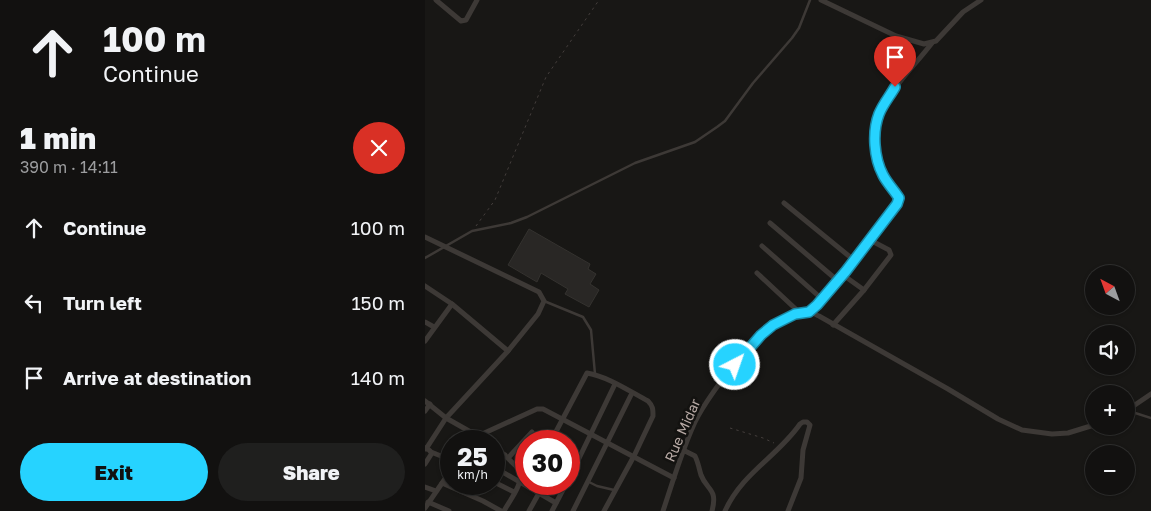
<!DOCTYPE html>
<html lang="en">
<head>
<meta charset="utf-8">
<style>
  body { margin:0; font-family:"Golos Text",sans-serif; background:#1f1f1e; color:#f1f3f6; height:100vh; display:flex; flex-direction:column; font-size:19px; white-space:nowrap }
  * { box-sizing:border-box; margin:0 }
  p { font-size:16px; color:#9c9d9f }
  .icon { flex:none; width:28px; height:28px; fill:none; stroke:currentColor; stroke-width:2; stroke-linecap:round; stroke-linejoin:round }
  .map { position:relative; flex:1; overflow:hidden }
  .details { display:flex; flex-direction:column; background:#121110; width:425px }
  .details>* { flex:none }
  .hud { background:#121110; color:#f1f3f6; overflow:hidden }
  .needle { width:32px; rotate:319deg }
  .fabs { position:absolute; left:660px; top:265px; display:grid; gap:10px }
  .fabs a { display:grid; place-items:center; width:50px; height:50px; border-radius:50%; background:#121110; box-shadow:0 1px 4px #0004,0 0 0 1px #313130; font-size:25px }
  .speed { position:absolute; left:15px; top:430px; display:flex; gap:10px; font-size:25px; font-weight:700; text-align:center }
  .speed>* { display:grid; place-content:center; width:65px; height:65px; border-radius:50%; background:#121110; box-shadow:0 1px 4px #0004,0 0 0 1px #313130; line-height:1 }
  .speed small { font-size:12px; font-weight:400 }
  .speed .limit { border:8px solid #d22; background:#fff; color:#111 }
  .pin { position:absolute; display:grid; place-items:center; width:42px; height:42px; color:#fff; margin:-51px -21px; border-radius:50% 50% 50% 0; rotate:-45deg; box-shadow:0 0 5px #0007 }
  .pin .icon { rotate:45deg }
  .me { position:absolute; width:55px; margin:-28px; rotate:41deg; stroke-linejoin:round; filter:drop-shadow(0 0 4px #0008) }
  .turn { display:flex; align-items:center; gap:18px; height:105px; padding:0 20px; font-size:22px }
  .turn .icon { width:65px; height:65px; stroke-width:2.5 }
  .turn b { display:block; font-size:35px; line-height:42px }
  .round { display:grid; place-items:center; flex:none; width:52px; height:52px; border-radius:26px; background:#1f1f1e }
  .overview { display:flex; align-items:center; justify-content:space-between; height:85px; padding:0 20px }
  h1 { font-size:30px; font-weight:800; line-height:38px }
  .cta { display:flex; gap:10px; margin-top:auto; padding:10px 20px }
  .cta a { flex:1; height:58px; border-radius:30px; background:#26d3ff; color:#111; font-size:20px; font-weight:800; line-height:58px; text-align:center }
  .cta a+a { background:#1f1f1e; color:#f1f3f6 }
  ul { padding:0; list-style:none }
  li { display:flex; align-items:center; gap:15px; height:75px; padding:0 20px }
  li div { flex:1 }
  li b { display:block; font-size:19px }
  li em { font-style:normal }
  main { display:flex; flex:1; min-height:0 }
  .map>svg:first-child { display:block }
  .building { fill:#292725; stroke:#34322f }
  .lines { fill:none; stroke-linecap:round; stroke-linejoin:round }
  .path { stroke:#443e3c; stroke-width:1; stroke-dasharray:2.5 4; stroke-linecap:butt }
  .service { stroke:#3d3936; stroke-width:2.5 }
  .minor { stroke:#3d3936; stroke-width:5 }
  .route-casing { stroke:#1989a6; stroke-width:12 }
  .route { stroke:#26d3ff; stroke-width:9 }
  .labels { text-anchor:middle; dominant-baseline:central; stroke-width:5; stroke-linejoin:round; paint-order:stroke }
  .street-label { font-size:14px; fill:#b9aba6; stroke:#131210 }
</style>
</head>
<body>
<main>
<section class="details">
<div class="hud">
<div class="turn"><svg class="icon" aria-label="ahead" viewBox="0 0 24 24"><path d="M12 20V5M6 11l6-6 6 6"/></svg><div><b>100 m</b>Continue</div></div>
</div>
<div class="overview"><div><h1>1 min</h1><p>390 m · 14:11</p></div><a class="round" style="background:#d93025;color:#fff"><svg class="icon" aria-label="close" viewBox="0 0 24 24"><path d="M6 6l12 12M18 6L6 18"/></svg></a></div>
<ul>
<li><svg class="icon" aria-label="ahead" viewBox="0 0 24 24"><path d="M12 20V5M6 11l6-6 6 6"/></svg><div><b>Continue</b></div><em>100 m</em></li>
<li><svg class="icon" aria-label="left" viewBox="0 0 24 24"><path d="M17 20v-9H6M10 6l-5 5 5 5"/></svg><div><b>Turn left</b></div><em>150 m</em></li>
<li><svg class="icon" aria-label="arrive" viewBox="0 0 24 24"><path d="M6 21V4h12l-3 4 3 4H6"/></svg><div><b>Arrive at destination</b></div><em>140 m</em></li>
</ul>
<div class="cta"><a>Exit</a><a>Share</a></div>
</section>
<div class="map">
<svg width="726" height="511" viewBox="0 0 726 511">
  <rect width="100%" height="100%" fill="#181715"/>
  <g class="building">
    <polygon points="464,43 475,55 461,68 449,56"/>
    <polygon points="104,229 165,264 163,269 171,274 165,284 174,290 164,307 140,294 143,289 116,273 112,282 83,265"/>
  </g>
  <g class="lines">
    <g class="path">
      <polyline points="51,226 70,200 121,77 174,0"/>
      <polyline points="305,428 338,438 349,443"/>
    </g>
    <g class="service">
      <polyline points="0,258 47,231 86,223 102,217 210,163 270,142 292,127 300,121 328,83 367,38 374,28 385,0"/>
      <polyline points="119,301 158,317 166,330 170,374"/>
      <polyline points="704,411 726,418"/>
      <polyline points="164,482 172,486 189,490"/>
    </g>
    <g class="minor">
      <polyline points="11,0 36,21 41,20 52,0"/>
      <polyline points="396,0 471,36 499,44 511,41 538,12 556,0"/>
      <polyline points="359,203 430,261"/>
      <polyline points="345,223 413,281"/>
      <polyline points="0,237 114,292 119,301 113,314 83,351 21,418 1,449 0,448"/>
      <polyline points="337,246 397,299"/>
      <polyline points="332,273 375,313"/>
      <polyline points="418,275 439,290"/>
      <polyline points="0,286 27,304 83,351"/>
      <path d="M384,312c34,-31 60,-71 88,-107l1,-7c-5,-9 -13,-16 -17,-26 -23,-56 21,-90 51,-129"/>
      <polyline points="0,322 9,327"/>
      <polyline points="408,325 439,290 466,255 464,250 445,240"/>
      <polyline points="0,341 27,304"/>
      <polyline points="0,401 21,418 51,435 55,435 112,409 118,409 249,478"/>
      <polyline points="0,411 5,404"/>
      <polyline points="701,411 726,394"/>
      <polyline points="55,435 64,441"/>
      <path d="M126,441l36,-68c22,4 42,18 61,28 5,5 5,8 5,15l-19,40 -30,55"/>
      <path d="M69,445l26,25c4,13 -10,30 -16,41"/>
      <path d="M258,450l12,6c3,6 4,12 6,19 6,16 17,13 11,36"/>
      <polyline points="6,452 16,456 26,452"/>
      <polyline points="83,458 107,432"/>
      <polyline points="0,464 7,453 4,450"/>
      <polyline points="69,467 131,503"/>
      <polyline points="69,473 80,455"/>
      <polyline points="144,479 190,384"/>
      <polyline points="69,482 89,492"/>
      <polyline points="17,483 58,501 76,511"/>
      <polyline points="0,487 11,491"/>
      <polyline points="3,502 24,511"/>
      <polyline points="0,508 26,470"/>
      <polyline points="104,511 114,493"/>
      <polyline points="127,511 141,484"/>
      <polyline points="148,511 207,393"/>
      <path d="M238,511c10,-30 19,-61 32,-89 14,-29 78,-117 114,-110 4,0 7,3 10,4l129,73 50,30 24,11 30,4 16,-1 26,-8"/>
      <path d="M300,511c17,-38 53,-55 75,-87l3,-2h4l3,3 -7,25 -2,28 -13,33"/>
    </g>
  </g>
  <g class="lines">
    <g class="route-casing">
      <path id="route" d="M310,365l26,-30 12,-10 22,-11 14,-2 8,-7 29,-34 51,-67 2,-6c-5,-8 -12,-15 -16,-23 -9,-17 -11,-43 -4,-61 4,-10 11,-18 16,-27"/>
    </g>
    <use href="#route" class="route"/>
  </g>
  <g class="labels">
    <g class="street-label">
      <text transform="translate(257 430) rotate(-66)">Rue Midar</text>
    </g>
  </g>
</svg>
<div class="fabs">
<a><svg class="needle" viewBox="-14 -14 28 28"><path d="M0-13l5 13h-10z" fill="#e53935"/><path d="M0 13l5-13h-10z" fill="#9c9d9f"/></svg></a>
<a><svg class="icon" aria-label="sound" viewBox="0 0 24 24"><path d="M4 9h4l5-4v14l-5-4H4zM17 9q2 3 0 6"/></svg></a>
<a>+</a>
<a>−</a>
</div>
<div class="speed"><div>25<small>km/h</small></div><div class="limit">30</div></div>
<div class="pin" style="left:470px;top:87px;background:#d93025"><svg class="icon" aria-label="arrive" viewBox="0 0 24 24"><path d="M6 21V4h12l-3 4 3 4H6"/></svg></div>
<svg class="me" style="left:310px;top:365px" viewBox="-20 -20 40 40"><circle r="17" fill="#26d3ff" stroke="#fff" stroke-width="3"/><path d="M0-11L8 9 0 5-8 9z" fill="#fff"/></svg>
</div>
</main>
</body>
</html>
